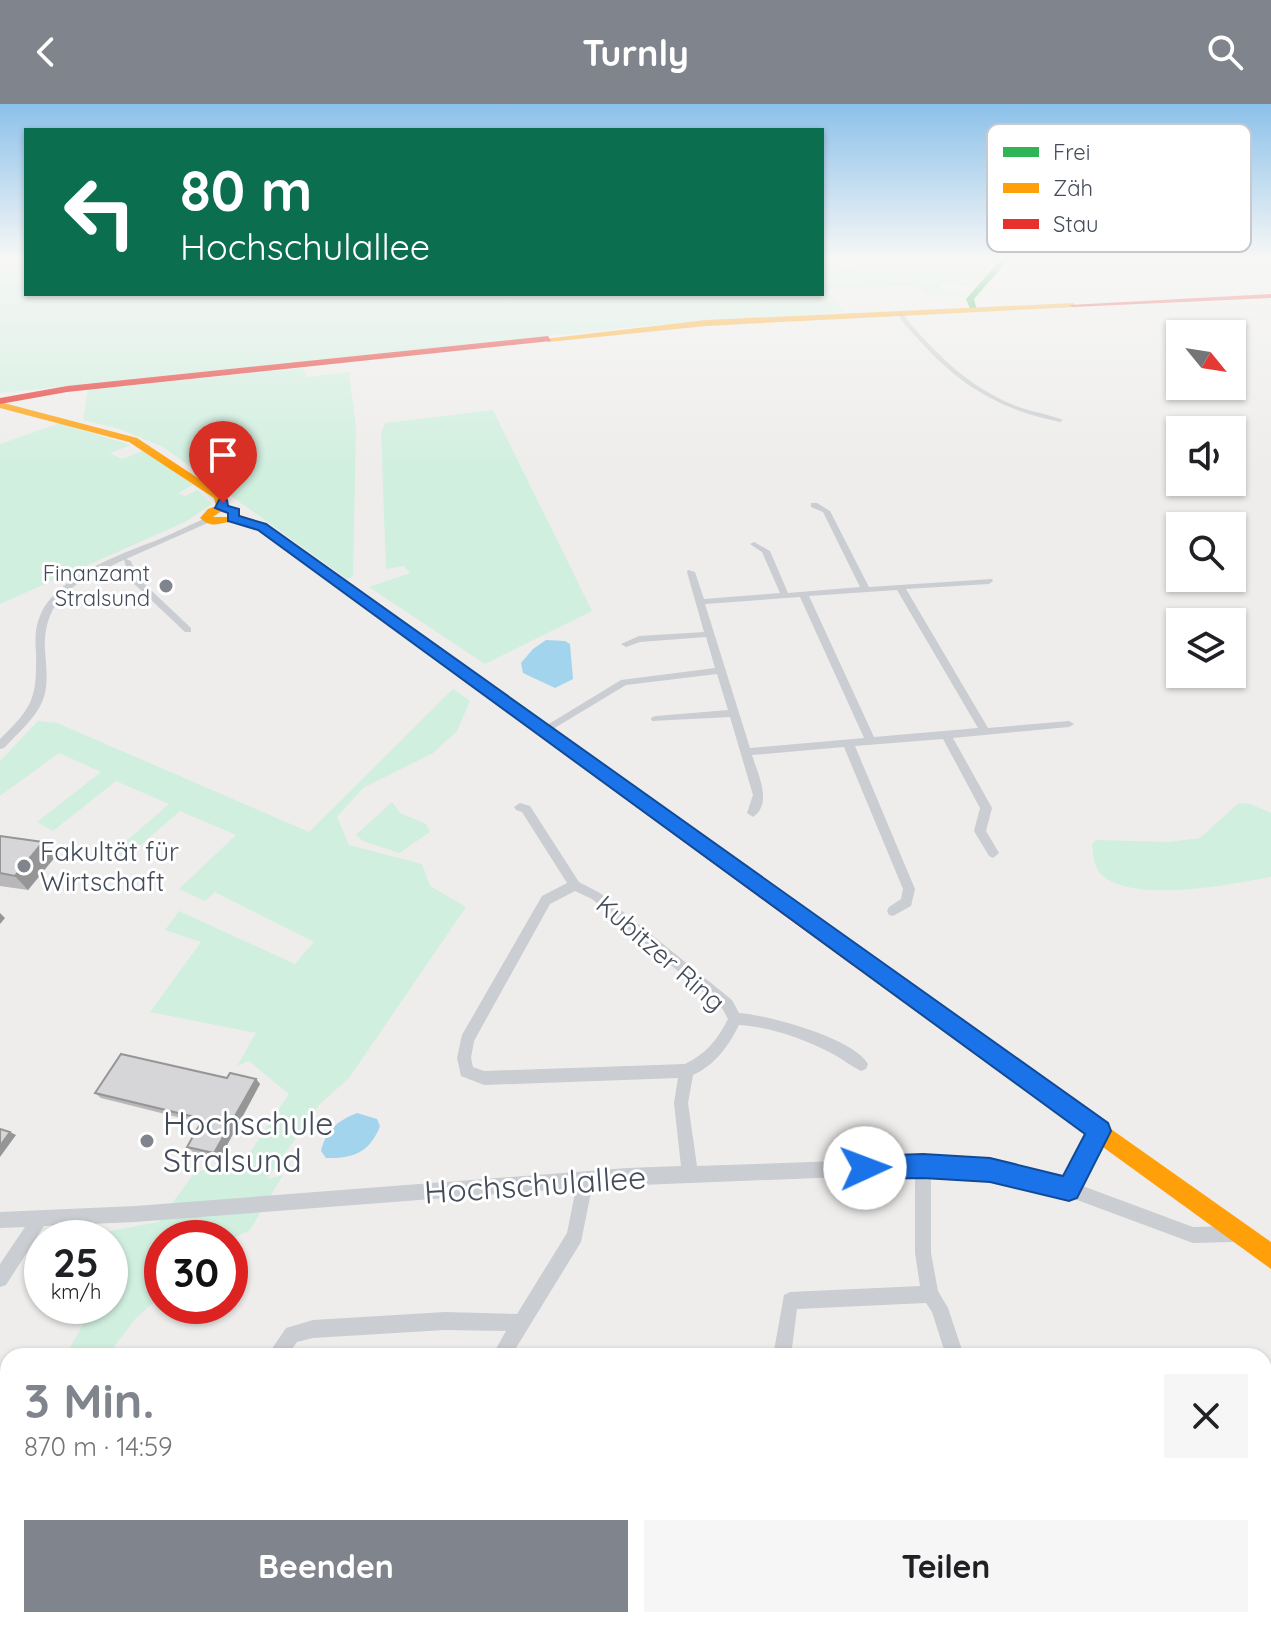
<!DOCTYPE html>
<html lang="de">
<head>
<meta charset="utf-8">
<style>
  body { margin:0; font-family:Quicksand,sans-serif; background:#f6f6f6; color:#202124; height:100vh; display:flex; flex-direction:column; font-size:30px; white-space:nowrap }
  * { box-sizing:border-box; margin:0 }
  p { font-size:26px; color:#757577 }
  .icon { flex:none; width:44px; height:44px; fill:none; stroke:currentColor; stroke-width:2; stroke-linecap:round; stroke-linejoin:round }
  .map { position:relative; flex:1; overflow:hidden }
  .details { position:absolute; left:0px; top:1244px; width:1272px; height:280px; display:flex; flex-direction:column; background:#fff; border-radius:24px 24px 0 0; box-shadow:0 2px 6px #0004 }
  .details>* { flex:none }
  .top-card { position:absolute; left:24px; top:24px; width:800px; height:168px; border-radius:0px; box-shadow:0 2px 6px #0004; background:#0b6e4f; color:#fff; overflow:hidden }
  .needle { width:52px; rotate:120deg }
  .fabs { position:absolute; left:1166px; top:216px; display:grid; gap:16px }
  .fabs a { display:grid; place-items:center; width:80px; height:80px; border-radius:0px; background:#fff; box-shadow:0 2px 6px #0004; font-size:40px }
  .speed { position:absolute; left:24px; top:1116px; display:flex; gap:16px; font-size:40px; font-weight:700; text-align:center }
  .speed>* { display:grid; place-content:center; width:104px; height:104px; border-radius:50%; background:#fff; box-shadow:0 2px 6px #0004; line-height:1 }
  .speed small { font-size:20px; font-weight:400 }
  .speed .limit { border:12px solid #d22; background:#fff; color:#111 }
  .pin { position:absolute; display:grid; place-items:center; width:68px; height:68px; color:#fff; margin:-82px -34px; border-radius:50% 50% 50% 0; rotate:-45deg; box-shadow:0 0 8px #0007 }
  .pin .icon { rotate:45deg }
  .me { position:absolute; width:88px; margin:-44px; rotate:88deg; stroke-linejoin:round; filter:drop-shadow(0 0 6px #0008) }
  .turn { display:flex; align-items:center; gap:28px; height:168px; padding:0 24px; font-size:36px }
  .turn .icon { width:104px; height:104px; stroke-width:2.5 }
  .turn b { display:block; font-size:56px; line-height:68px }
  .round { display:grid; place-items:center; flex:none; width:84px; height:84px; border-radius:0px; background:#f6f6f6 }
  .headline { display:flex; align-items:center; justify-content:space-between; height:136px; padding:0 24px }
  h1 { font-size:48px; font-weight:800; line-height:60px; color:#80848d }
  .button { display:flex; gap:16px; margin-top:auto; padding:16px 24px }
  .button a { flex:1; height:92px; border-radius:0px; background:#80848d; color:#fff; font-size:32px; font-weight:800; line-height:92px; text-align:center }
  .button a+a { background:#f6f6f6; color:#202124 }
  header { display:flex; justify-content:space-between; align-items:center; height:104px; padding:0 24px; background:#80848d; color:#fff; font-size:36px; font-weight:800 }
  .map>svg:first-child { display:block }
  .green { fill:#d0efdf }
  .water { fill:#a2d4ed }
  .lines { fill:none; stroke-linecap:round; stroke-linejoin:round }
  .street { fill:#cacdd1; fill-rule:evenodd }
  .fast { fill:#30b455; fill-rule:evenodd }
  .slow { fill:#ff9f0a; fill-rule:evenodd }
  .jam { fill:#e5322d; fill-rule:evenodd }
  .wall { fill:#b8b8ba }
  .shaded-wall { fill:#969697 }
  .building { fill:#d6d6d8; stroke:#969697; stroke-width:2 }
  .route { fill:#1a73e8; stroke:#114b97; stroke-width:2 }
  .poi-dot { fill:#80848d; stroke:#fff; stroke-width:3 }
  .labels { text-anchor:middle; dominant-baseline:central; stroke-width:6; stroke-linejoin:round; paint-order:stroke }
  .far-poi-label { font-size:22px; fill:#444c5a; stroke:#fff; text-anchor:end }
  .poi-label { font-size:26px; fill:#444c5a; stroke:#fff; text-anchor:start }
  .street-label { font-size:26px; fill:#444c5a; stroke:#fff }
  .near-poi-label { font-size:32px; fill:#444c5a; stroke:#fff; text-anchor:start }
  .near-street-label { font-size:32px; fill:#444c5a; stroke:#fff }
  .key { fill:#fff; stroke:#c7c9ce; stroke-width:2 }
  .key-label { font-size:22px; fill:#444c5a }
</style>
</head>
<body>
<header><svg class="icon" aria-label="back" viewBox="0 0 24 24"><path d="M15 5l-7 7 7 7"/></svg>Turnly<svg class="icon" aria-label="search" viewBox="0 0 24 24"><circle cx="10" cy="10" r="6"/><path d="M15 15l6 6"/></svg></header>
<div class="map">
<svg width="1271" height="1524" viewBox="0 0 1271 1524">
  <rect width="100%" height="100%" fill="#eeedec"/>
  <g class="green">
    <polygon points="0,154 26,154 26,190 822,190 822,159 835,158 846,163 892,157 887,154 999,154 972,183 944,178 938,185 966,190 965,193 926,191 916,182 827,185 845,208 654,221 0,289"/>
    <polygon points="303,264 306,273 349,268 356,324 353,472 347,475 163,343 120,325 83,316 88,286"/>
    <polygon points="493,306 592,507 485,560 369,483 410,469 404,462 386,465 381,328 385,319"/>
    <polygon points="60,319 131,341 110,349 122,355 145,346 193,381 178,389 185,392 197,386 212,400 185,418 0,500 0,340"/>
    <polygon points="453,585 470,597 457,627 433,649 363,684 337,713 349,741 422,760 430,782 466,803 349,974 319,1001 267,1075 283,1071 250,1126 230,1136 162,1134 162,1191 136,1214 107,1252 65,1252 94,1202 110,1202 110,1175 114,1167 110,1165 110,1134 72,1134 159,1118 194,1069 247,1053 289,990 249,957 237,962 256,929 150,908 201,838 165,826 179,807 295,860 314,838 215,788 205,797 179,785 236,731 180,707 121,758 108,753 169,700 116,677 53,727 37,718 101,668 59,649 0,692 0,657 38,617 57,619 309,728"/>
    <polygon points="392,698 400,709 426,720 430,728 399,749 363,737 356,731"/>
    <path d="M1239,699l11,1 21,9v64c-39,7 -142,28 -171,-4 -6,-7 -7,-20 -8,-29l4,-4 73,2 31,-4z"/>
  </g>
  <g class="water">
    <polygon points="546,536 565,537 570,540 573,575 555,584 523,569 521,559 533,545"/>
    <path d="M357,1009l20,6 3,7c-10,26 -27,33 -54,32l-5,-7c5,-22 17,-30 36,-38z"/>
  </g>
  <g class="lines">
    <g class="street">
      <polygon points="1265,154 1271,154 1271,157"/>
      <path d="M897,208h4c31,39 67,75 115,94 15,6 33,8 47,14l-3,2c-59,-12 -100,-36 -140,-81 -8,-9 -19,-19 -23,-29z"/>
      <path d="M811,399h6l13,8 39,76 123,-8 1,2 -4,3 -83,5 82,139 81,-7 5,3 -5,3 -116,11 39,70 -6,23 13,22 -6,5 -4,-2 -15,-25 6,-23 -37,-69 -88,7 60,143 -4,17 -18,10 -4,-1 -2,-4 2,-4 12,-8 2,-10 -59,-142 -92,8c6,19 21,49 1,62l-6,-4 6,-18 -23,-78 -78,4 -1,-2 1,-2 4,-1 72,-6 -11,-36 -91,11 -78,47 -4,1 -5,-3 82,-50 94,-12 -9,-31 -66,5 -14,5 -5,-3 18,-8 65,-4 -17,-60 1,-2 7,2 9,27 76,-6 -18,-41 -12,-8 4,-2 16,9 18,42 72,-6 -37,-75 -12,-5zM897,486l81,138 -104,9 -65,-141zM800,493l64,141 -114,10 -45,-144z"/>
      <path d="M207,414h3v4l-84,37 5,2 6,16 54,51v4h-6l-55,-52 -6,-20c-44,20 -81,35 -79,90 1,16 4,34 -2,50 -8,19 -25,33 -39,48l-4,1v-10c33,-32 37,-41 36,-86 -1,-13 -1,-26 4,-37 16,-41 85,-63 122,-78 15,-6 30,-15 45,-20z"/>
      <path d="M520,699l10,3 49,76 21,11 132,107 7,13c29,2 114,25 129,51l-2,5 -5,2c-10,-5 -19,-12 -28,-17 -29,-15 -62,-27 -94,-29 -11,22 -24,40 -46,50l-5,28 9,63 226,-8 67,4 75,18 29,-54 5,-2 5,2 3,5 -27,54 113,42 39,-1 6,2 2,6 -2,6 -6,2 -39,1 -124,-46 -79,-19 -59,-4v79l7,38 10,17 16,48h-18l-14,-44 -6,-9 -129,6 -6,47h-18l11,-61 6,-3 130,-6 -5,-33v-79l-323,13 -11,55 -70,114h-19l14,-25 -61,-1 -132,8 -16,4 -10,14h-20l19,-28 27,-8 132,-8 72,2 50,-81 9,-45 -441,34 -91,4 -38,59 -6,2v-23l25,-37 -25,1v-16l135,-6 492,-38 54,-2 -7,-63 4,-25 -194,7 -23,-9 -4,-18 5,-23 80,-139 25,-13 -45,-71 -6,-2 -2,-3zM575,787l17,8 130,109 6,11c-10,20 -22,35 -43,45l-201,7 -11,-4 -2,-9 3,-17 76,-137z"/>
      <polygon points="106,1516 128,1516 125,1524 102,1524"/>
      <polygon points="333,1516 355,1516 352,1524 329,1524"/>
      <polygon points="739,1516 759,1516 760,1524 738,1524"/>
      <polygon points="999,1516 1019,1516 1019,1524 997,1524"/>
    </g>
    <polygon class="fast" points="1002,154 1010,154 974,195 977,207 971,207 966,195"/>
    <g class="slow">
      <polygon points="1073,199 1076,203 706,222 548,238 544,235 706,216"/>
      <path d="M0,298l137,36 85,56 6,11 11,4 1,6 26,9 273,198 -3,4h-10l-268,-196c-6,-3 -13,-7 -20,-8 -16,-2 -24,9 -38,-4l8,-9 8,-3 -2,-8 -85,-56 -129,-34zM220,408l9,1 -1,4h-15z"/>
      <polygon points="859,847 1271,1138 1271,1165 852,861 849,855 852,849"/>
    </g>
    <g class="jam">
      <polygon points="1271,190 1271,194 1073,203 1069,201"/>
      <polygon points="548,232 551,237 67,288 0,300 0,294 67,282"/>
      <polygon points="531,613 866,849 869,855 866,861 859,863 852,861 526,622 523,618"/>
    </g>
  </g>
  <g class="wall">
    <polygon points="0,732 55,753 28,786 0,782"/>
    <polygon points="227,974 256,975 260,980 220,1054 193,1048 187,1043 201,1019 101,994 95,989"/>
  </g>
  <g class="shaded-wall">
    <polygon points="43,738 55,753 28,786 15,772"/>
    <polygon points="0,809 5,814 0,820"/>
    <polygon points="256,975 260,980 220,1054 214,1049"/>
    <polygon points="10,1028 16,1031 0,1053 0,1042"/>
  </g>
  <g class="building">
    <polygon points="0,732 43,738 15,772 0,769"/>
    <polygon points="121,950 227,974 230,969 256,975 214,1049 187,1043 203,1015 95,989"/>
    <polygon points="0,1025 10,1028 0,1042"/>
  </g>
  <linearGradient id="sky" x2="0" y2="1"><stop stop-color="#8cc1ea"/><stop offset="0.42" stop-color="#f7f7f6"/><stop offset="1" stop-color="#f7f7f6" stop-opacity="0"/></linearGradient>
  <rect width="1271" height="367" fill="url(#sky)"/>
  <polygon class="route" points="219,396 227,396 228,402 239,405 239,412 266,420 1108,1019 1111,1027 1077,1094 1069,1097 990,1078 923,1074 865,1075 856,1072 853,1064 856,1055 865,1052 923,1050 990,1054 1063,1072 1085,1030 258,426 228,417 228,409 215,404"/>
  <g class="poi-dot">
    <circle cx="166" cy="482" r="8"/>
    <circle cx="24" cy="762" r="8"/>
    <circle cx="147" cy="1037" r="8"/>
  </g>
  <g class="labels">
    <g class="far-poi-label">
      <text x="150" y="469">Finanzamt<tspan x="150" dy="25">Stralsund</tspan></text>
    </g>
    <g class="poi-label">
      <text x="40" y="747">Fakultät für<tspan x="40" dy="30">Wirtschaft</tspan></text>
    </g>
    <g class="street-label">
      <text transform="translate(661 849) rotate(41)">Kubitzer Ring</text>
    </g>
    <g class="near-poi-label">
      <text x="163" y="1019">Hochschule<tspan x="163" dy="37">Stralsund</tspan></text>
    </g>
    <g class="near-street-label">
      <text transform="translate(535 1080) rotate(-4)">Hochschulallee</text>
    </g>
  </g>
  <rect x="987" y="20" width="264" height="128" rx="12" class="key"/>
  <rect x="1003" y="43" width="36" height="10" fill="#30b455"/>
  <rect x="1003" y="79" width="36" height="10" fill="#ff9f0a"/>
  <rect x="1003" y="115" width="36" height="10" fill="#e5322d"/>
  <g class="key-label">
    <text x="1053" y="56">Frei</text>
    <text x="1053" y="92">Zäh</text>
    <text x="1053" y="128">Stau</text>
  </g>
</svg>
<div class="fabs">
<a><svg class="needle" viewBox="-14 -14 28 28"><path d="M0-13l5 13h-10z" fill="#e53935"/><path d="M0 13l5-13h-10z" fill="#757577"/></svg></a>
<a><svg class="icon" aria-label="sound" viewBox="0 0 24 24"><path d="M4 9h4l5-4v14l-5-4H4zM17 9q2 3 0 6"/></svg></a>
<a><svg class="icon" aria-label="search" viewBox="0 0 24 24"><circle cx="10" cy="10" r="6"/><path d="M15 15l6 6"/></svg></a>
<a><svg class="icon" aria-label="layers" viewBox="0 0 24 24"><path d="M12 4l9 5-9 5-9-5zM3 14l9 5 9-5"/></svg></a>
</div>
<div class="speed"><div>25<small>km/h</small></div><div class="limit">30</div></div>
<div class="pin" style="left:223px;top:399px;background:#d93025"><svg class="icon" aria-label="arrive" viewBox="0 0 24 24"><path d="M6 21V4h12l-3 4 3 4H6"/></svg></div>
<svg class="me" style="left:865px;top:1064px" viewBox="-20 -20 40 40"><circle r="19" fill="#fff"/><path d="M0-13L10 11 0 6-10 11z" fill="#1a73e8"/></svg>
<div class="top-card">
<div class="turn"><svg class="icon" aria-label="left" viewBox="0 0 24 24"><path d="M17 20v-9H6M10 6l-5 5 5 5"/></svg><div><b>80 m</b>Hochschulallee</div></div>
</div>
<section class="details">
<div class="headline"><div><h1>3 Min.</h1><p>870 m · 14:59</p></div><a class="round"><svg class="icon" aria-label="close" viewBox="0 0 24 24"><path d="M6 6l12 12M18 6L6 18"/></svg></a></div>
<div class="button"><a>Beenden</a><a>Teilen</a></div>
</section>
</div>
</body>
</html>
